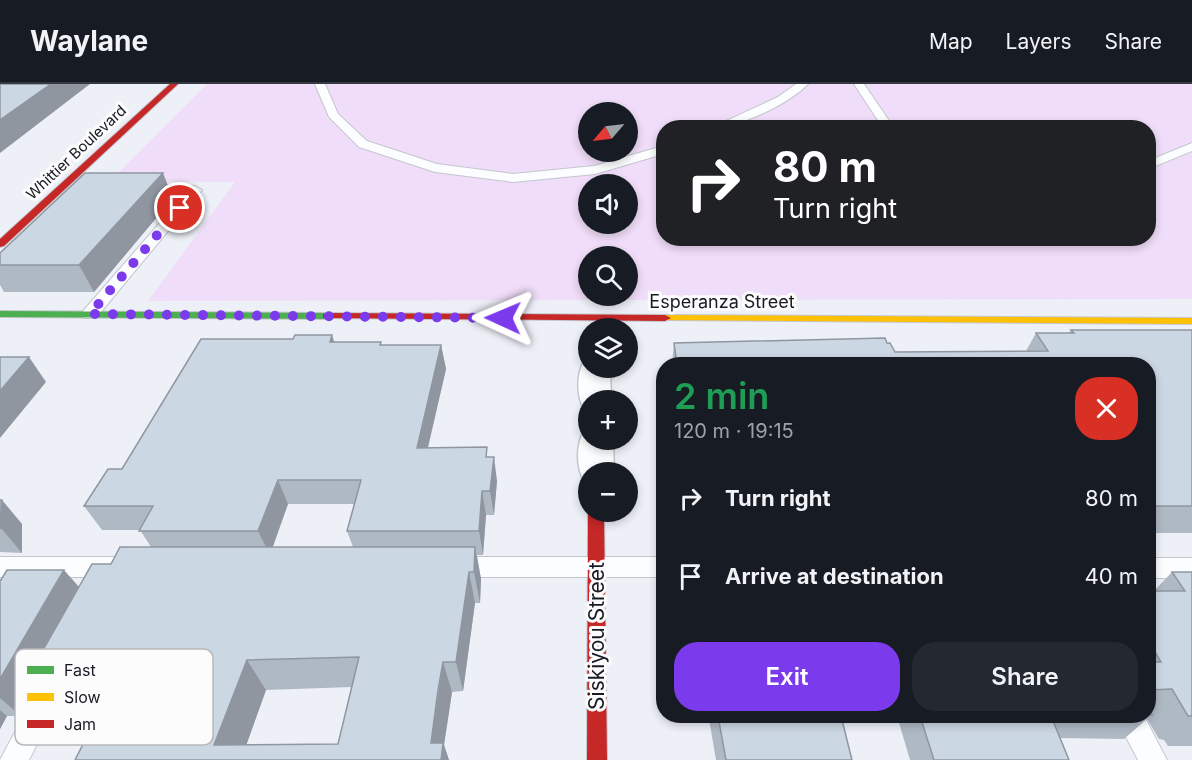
<!DOCTYPE html>
<html lang="en">
<head>
<meta charset="utf-8">
<style>
  body { margin:0; font-family:Inter,sans-serif; background:#242831; color:#f1f3f6; height:100vh; display:flex; flex-direction:column; font-size:22px; white-space:nowrap }
  * { box-sizing:border-box; margin:0 }
  p { font-size:20px; color:#9ea1a6 }
  .icon { flex:none; width:33px; height:33px; fill:none; stroke:currentColor; stroke-width:2; stroke-linecap:round; stroke-linejoin:round }
  .map { position:relative; flex:1; overflow:hidden }
  .side { position:absolute; left:656px; top:273px; width:500px; height:366px; display:flex; flex-direction:column; background:#171b24; border-radius:24px; box-shadow:0 3px 9px #0003 }
  .side>* { flex:none }
  .guide { position:absolute; left:656px; top:36px; width:500px; height:126px; border-radius:24px; box-shadow:0 3px 9px #0003; background:#202124; color:#fff; overflow:hidden }
  .needle { width:39px; rotate:242deg }
  .controls { position:absolute; left:578px; top:18px; display:grid; gap:12px }
  .controls a { display:grid; place-items:center; width:60px; height:60px; border-radius:50%; background:#171b24; box-shadow:0 3px 9px #0003; font-size:30px }
  .pin { position:absolute; display:grid; place-items:center; width:51px; height:51px; color:#fff; margin:-26px; border:3px solid #fff; border-radius:50%; box-shadow:0 2px 6px #0007 }
  .me { position:absolute; width:66px; margin:-33px; rotate:271deg; stroke-linejoin:round; filter:drop-shadow(0 0 4px #0008) }
  .turn { display:flex; align-items:center; gap:21px; height:126px; padding:0 18px; font-size:27px }
  .turn .icon { width:78px; height:78px; stroke-width:2.5 }
  .turn b { display:block; font-size:42px; line-height:51px }
  .round { display:grid; place-items:center; flex:none; width:63px; height:63px; border-radius:24px; background:#242831 }
  .summary { display:flex; align-items:center; justify-content:space-between; height:102px; padding:0 18px }
  h1 { font-size:36px; font-weight:600; line-height:45px; color:#1e9e55 }
  .primary-button { display:flex; gap:12px; margin-top:auto; padding:12px 18px }
  .primary-button a { flex:1; height:69px; border-radius:24px; background:#7c3aed; color:#fff; font-size:24px; font-weight:600; line-height:69px; text-align:center }
  .primary-button a+a { background:#242831; color:#f1f3f6 }
  ul { padding:0; list-style:none }
  li { display:flex; align-items:center; gap:18px; height:78px; padding:0 18px }
  li div { flex:1 }
  li b { display:block; font-size:22px }
  li em { font-style:normal }
  header { display:flex; align-items:center; gap:36px; box-sizing:border-box; height:84px; padding:0 30px; background:#171b24; border-bottom:2px solid #363941 }
  header strong { font-size:28px }
  nav { display:flex; gap:33px; margin-inline-start:auto; font-size:21px }
  .map>svg:first-child { display:block }
  .green { fill:#f0ddf9; fill-rule:evenodd }
  .lines { fill:none; stroke-linecap:round; stroke-linejoin:round }
  .lane-casing { stroke:#c4c6ce; stroke-width:2 }
  .street-casing { stroke:#c4c6ce; stroke-width:3 }
  .fast-casing { stroke:#c4c6ce; stroke-width:2 }
  .slow-casing { stroke:#c4c6ce; stroke-width:2 }
  .jam-casing { stroke:#c4c6ce; stroke-width:2 }
  .lane { fill:#fcfdfe; fill-rule:evenodd }
  .street { fill:#fcfdfe; fill-rule:evenodd }
  .fast { fill:#4caf50; fill-rule:evenodd }
  .slow { fill:#ffc107; fill-rule:evenodd }
  .jam { fill:#c62828; fill-rule:evenodd }
  .wall { fill:#afb9c4; fill-rule:evenodd }
  .shaded-wall { fill:#8f96a0 }
  .building { fill:#ccd7e4; stroke:#8f96a0; stroke-width:1.5; fill-rule:evenodd }
  .route { stroke:#7c3aed; stroke-width:10; stroke-dasharray:0 18 }
  .labels { text-anchor:middle; dominant-baseline:central; stroke-width:6; stroke-linejoin:round; paint-order:stroke }
  .far-street-label { font-size:15px; fill:#191b24; stroke:#fcfcfc }
  .street-label { font-size:18px; fill:#191b24; stroke:#fcfcfc }
  .near-street-label { font-size:21px; fill:#191b24; stroke:#fcfcfc }
  .key { fill:#fcfcfc; stroke:#b8b8bb; stroke-width:1.5 }
  .key-label { font-size:16px; fill:#191b24 }
</style>
</head>
<body>
<header>
<strong>Waylane</strong>
<nav><a>Map</a><a>Layers</a><a>Share</a></nav>
</header>
<div class="map">
<svg width="1192" height="676" viewBox="0 0 1192 676">
  <rect width="100%" height="100%" fill="#eef0f8"/>
  <path class="green" d="M207,0h985v215l-1044,2 87,-119 -125,-1zM588,28h39v40h-39zM663,44h485v110h-485zM588,100h39v40h-39zM588,172h39v40h-39z"/>
  <g class="lines">
    <g class="lane-casing">
      <g id="lane">
        <polygon points="315,0 325,0 338,30 367,57 437,80 513,90 594,82 663,62 663,70 595,90 513,98 435,88 359,63 329,33"/>
        <path d="M796,0h12c-19,20 -70,44 -97,44l67,-31z"/>
        <polygon points="854,0 864,0 894,44 883,44"/>
        <polygon points="1192,59 1192,67 1148,85 1148,77"/>
        <polygon points="144,101 195,102 202,106 96,234 84,234 82,230 84,226 185,110 139,108 137,105 139,102"/>
        <polygon points="0,473 114,473 122,476 126,483 122,490 114,493 0,493"/>
        <polygon points="453,473 663,473 663,493 453,493 445,490 441,483 445,476"/>
        <rect x="1148" y="474" width="44" height="20"/>
        <polygon points="55,586 64,590 68,599 29,676 0,676 46,590"/>
        <polygon points="1115,632 1144,632 1167,676 1138,676"/>
      </g>
    </g>
    <g class="street-casing">
      <g id="street">
        <path d="M588,276v8h22l1,32h-23v9l-4,-1c-8,-12 -7,-35 0,-47z"/>
        <path d="M588,346v10h25l1,32h-26v11l-4,-2c-8,-14 -8,-36 0,-50z"/>
      </g>
    </g>
    <g class="fast-casing">
      <polygon id="fast" points="0,227 327,229 333,232 327,235 0,233"/>
    </g>
    <g class="slow-casing">
      <polygon id="slow" points="665,231 1192,234 1192,240 661,236 659,234"/>
    </g>
    <g class="jam-casing">
      <g id="jam">
        <polygon points="170,0 178,0 4,162 0,163 0,155"/>
        <polygon points="327,229 665,231 671,234 665,237 323,234 323,230"/>
        <polygon points="588,428 604,428 607,676 587,676"/>
      </g>
    </g>
    <use href="#lane" class="lane"/>
    <use href="#street" class="street"/>
    <use href="#fast" class="fast"/>
    <use href="#slow" class="slow"/>
    <use href="#jam" class="jam"/>
  </g>
  <g class="wall">
    <polygon points="173,114 94,208 4,208 0,201 0,169"/>
    <polygon points="1071,246 1192,246 1192,449 1148,449 1148,280 672,280 674,259 887,259 895,268 1026,267 1036,249 1069,249"/>
    <path d="M335,258h46v3h60l5,24 -18,79 60,9 9,24 -3,34h-8l-3,40h-6l4,24 -1,24h-5l-12,88 -11,1 -8,53 5,15h-374l22,-44h-43l-22,-20 -11,20h-14l-7,13v-149l79,7 32,-23 40,-17 -11,-17h-38l-18,-24 38,-37zM288,420h66l-7,27 6,16h-81zM352,603l-14,57 -92,1 20,-55z"/>
    <polygon points="0,416 22,440 22,469 0,468"/>
    <polygon points="1172,488 1192,488 1192,662 1168,662 1164,656 1159,655 1147,635 1124,655 1060,654 1069,676 910,676 897,632 1148,632 1148,507 1154,507"/>
    <polygon points="710,632 841,632 852,676 716,676 709,635"/>
  </g>
  <g class="shaded-wall">
    <polygon points="51,0 90,0 0,69 0,36"/>
    <polygon points="163,89 173,114 94,208 79,181"/>
    <polygon points="332,251 340,275 330,258"/>
    <polygon points="441,261 446,285 422,388 417,364"/>
    <polygon points="29,273 46,298 0,354 0,307"/>
    <polygon points="494,373 497,397 494,431 490,407"/>
    <polygon points="278,396 288,420 270,471 258,447"/>
    <polygon points="482,407 486,431 483,471 479,447"/>
    <polygon points="2,416 22,440 22,469 1,444"/>
    <polygon points="475,463 481,495 480,519 474,488"/>
    <polygon points="64,486 87,512 22,603 32,612 21,632 0,614 0,595"/>
    <polygon points="469,488 475,519 463,607 456,578"/>
    <polygon points="247,576 266,606 241,676 214,661"/>
    <polygon points="443,578 452,608 444,661 449,676 437,676 431,659"/>
    <polygon points="0,626 7,632 0,645"/>
  </g>
  <g class="building">
    <polygon points="0,0 51,0 0,36"/>
    <polygon points="85,89 163,89 79,181 0,181 0,169"/>
    <polygon points="1071,246 1192,246 1192,422 1148,422 1148,280 677,280 674,259 885,254 887,259 890,259 895,268 1048,267 1036,249 1074,249"/>
    <polygon points="295,251 332,251 330,258 381,258 380,261 441,261 417,364 487,363 486,373 494,373 490,407 482,407 479,447 347,447 361,396 278,396 258,447 139,447 153,422 84,422 108,385 122,385 201,255 293,255"/>
    <polygon points="0,273 29,273 0,307"/>
    <polygon points="0,416 2,416 1,444 0,444"/>
    <path d="M120,463h355l-1,25h-5l-13,90h-13l-5,28 -7,53h12l-2,17h-366l37,-73h-90l70,-123h19zM359,573l-21,87 -124,1 33,-85z"/>
    <polygon points="7,486 64,486 0,595 0,496 1,496"/>
    <polygon points="1172,488 1192,488 1192,632 1188,632 1172,605 1148,606 1148,578 1161,578 1148,556 1148,507 1185,507"/>
    <polygon points="1148,622 1152,631 1148,631"/>
    <polygon points="718,632 841,632 852,676 726,676"/>
    <polygon points="920,632 1051,632 1069,676 934,676"/>
  </g>
  <g class="lines">
    <polyline class="route" points="180,124 90,230 503,234"/>
  </g>
  <g class="labels">
    <g class="far-street-label">
      <text transform="translate(76 68) rotate(-43)">Whittier Boulevard</text>
    </g>
    <g class="street-label">
      <text x="722" y="217">Esperanza Street</text>
    </g>
    <g class="near-street-label">
      <text transform="translate(596 552) rotate(-90)">Siskiyou Street</text>
    </g>
  </g>
  <rect x="15" y="565" width="198" height="96" rx="9" class="key"/>
  <rect x="27" y="582" width="27" height="8" fill="#4caf50"/>
  <rect x="27" y="609" width="27" height="8" fill="#ffc107"/>
  <rect x="27" y="636" width="27" height="8" fill="#c62828"/>
  <g class="key-label">
    <text x="64" y="592">Fast</text>
    <text x="64" y="619">Slow</text>
    <text x="64" y="646">Jam</text>
  </g>
</svg>
<div class="controls">
<a><svg class="needle" viewBox="-14 -14 28 28"><path d="M0-13l5 13h-10z" fill="#e53935"/><path d="M0 13l5-13h-10z" fill="#9ea1a6"/></svg></a>
<a><svg class="icon" aria-label="sound" viewBox="0 0 24 24"><path d="M4 9h4l5-4v14l-5-4H4zM17 9q2 3 0 6"/></svg></a>
<a><svg class="icon" aria-label="search" viewBox="0 0 24 24"><circle cx="10" cy="10" r="6"/><path d="M15 15l6 6"/></svg></a>
<a><svg class="icon" aria-label="layers" viewBox="0 0 24 24"><path d="M12 4l9 5-9 5-9-5zM3 14l9 5 9-5"/></svg></a>
<a>+</a>
<a>−</a>
</div>
<div class="pin" style="left:180px;top:124px;background:#d93025"><svg class="icon" aria-label="arrive" viewBox="0 0 24 24"><path d="M6 21V4h12l-3 4 3 4H6"/></svg></div>
<svg class="me" style="left:503px;top:234px" viewBox="-20 -20 40 40"><path d="M0-17L14 15 0 8-14 15z" fill="#7c3aed" stroke="#fff" stroke-width="4"/></svg>
<div class="guide">
<div class="turn"><svg class="icon" aria-label="right" viewBox="0 0 24 24"><path d="M7 20v-9h11M14 6l5 5-5 5"/></svg><div><b>80 m</b>Turn right</div></div>
</div>
<section class="side">
<div class="summary"><div><h1>2 min</h1><p>120 m · 19:15</p></div><a class="round" style="background:#d93025;color:#fff"><svg class="icon" aria-label="close" viewBox="0 0 24 24"><path d="M6 6l12 12M18 6L6 18"/></svg></a></div>
<ul>
<li><svg class="icon" aria-label="right" viewBox="0 0 24 24"><path d="M7 20v-9h11M14 6l5 5-5 5"/></svg><div><b>Turn right</b></div><em>80 m</em></li>
<li><svg class="icon" aria-label="arrive" viewBox="0 0 24 24"><path d="M6 21V4h12l-3 4 3 4H6"/></svg><div><b>Arrive at destination</b></div><em>40 m</em></li>
</ul>
<div class="primary-button"><a>Exit</a><a>Share</a></div>
</section>
</div>
</body>
</html>
